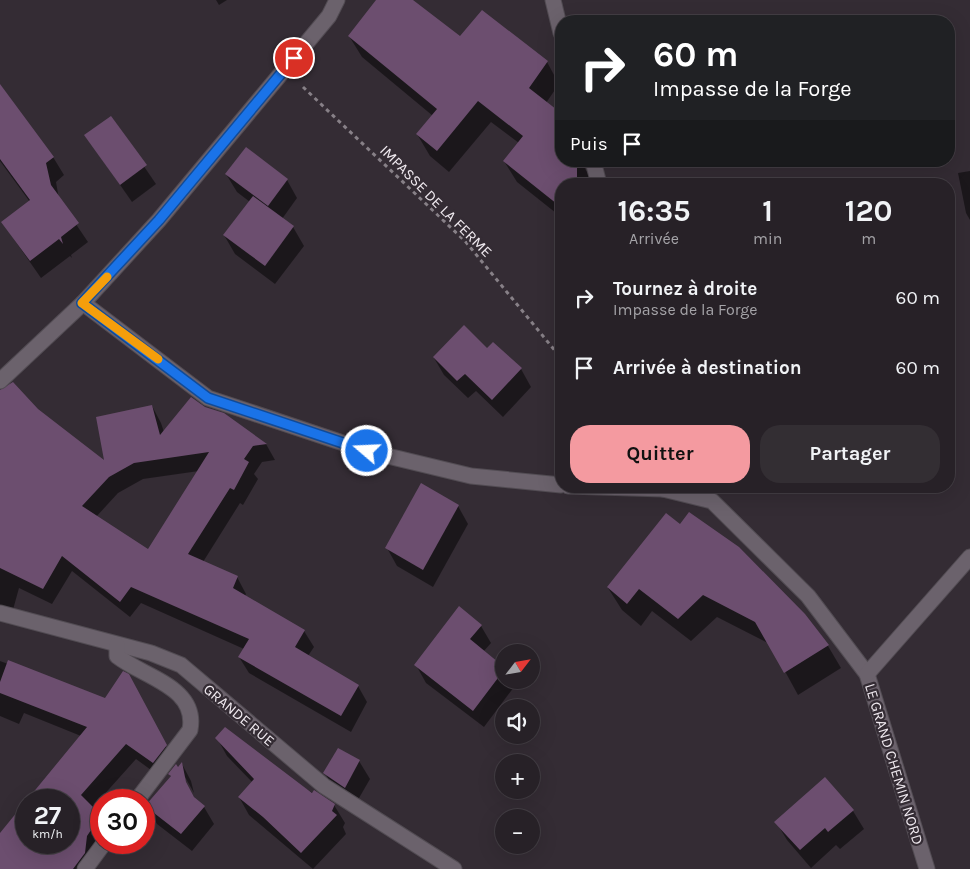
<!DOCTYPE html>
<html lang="fr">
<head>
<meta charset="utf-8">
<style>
  body { margin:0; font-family:Karla,sans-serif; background:#332e33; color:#f1f3f6; height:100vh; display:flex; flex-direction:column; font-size:19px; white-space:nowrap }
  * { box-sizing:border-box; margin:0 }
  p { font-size:16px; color:#a4a3a7 }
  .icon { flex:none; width:28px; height:28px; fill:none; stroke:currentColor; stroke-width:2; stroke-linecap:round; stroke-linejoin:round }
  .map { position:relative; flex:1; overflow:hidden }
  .sheet { position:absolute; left:555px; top:178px; width:400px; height:315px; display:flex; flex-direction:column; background:#272127; border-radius:20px; box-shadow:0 5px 20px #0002,0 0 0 1px #433e44 }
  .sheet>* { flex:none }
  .banner { position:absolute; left:555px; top:15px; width:400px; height:152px; border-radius:20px; box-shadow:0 5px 20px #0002,0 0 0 1px #433e44; background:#202124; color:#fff; overflow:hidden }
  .needle { width:32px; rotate:59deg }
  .buttons { position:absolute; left:495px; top:644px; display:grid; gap:10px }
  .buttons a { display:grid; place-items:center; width:45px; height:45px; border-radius:50%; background:#272127; box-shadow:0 5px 20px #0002,0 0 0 1px #433e44; font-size:25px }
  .speed { position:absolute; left:15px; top:789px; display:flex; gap:10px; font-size:25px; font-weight:700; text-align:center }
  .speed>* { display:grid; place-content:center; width:65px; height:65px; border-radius:50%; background:#272127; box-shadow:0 5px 20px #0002,0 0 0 1px #433e44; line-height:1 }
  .speed small { font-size:12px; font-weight:400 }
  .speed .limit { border:8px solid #d22; background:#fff; color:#111 }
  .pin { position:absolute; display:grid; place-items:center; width:42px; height:42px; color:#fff; margin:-21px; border:2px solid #fff; border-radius:50%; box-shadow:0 1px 5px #0007 }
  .me { position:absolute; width:55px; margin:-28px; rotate:289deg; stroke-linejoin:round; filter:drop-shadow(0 0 4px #0008) }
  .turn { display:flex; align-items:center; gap:18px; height:105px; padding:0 15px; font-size:22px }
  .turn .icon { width:65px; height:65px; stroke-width:2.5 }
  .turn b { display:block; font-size:35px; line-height:42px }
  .then { display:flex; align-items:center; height:48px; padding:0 15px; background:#0003; gap:10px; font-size:19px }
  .eta { display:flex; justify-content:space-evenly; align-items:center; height:85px; text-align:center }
  .eta b { font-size:30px; font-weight:700; line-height:35px }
  .action { display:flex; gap:10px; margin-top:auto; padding:10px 15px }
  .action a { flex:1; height:58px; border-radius:20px; background:#f49aa0; color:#111; font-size:20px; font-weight:700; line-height:58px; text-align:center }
  .action a+a { background:#332e33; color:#f1f3f6 }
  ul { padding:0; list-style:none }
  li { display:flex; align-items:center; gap:15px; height:70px; padding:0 15px }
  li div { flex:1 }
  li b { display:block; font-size:19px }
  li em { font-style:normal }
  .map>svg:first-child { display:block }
  .shadow { fill:#0007; fill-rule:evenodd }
  .building { fill:#6c4e6f; fill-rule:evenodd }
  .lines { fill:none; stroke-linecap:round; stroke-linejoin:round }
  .minor-casing { stroke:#524c53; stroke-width:17 }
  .path { stroke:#878087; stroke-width:3; stroke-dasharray:4 4; stroke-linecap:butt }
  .minor { stroke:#6b626c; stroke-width:15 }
  .route-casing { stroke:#114b97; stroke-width:12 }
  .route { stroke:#1a73e8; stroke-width:9 }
  .slow { stroke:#f59e0b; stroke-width:9 }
  .labels { text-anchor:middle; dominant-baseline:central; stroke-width:4.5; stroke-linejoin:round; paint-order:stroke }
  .street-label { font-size:15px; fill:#f0eaf0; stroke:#342c34 }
</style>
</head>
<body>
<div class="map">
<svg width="970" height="869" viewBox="0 0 970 869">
  <rect width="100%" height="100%" fill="#342c34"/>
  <g class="shadow">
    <polygon points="216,0 227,0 219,5"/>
    <polygon points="377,0 411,0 469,45 547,62 559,84 546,103 561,114 561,161 581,161 589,176 589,184 561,184 561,217 517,182 504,161 519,143 491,122 449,172 430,156 417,134 433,116 362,57 349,36"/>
    <polygon points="0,85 53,157 64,175 56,182 59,199 88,242 71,255 72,258 70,256 41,278 2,222 30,202 0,161"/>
    <polygon points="111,118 156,184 132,202 86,136"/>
    <polygon points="970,171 970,220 966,213 958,173"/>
    <polygon points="226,174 287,180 297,198 282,219 293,227 304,246 275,284 235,254 224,235 250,202 237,192"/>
    <polygon points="487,350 521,369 531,387 503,417 476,391 468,398 444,375 434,358"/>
    <path d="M0,395l38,15 68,53 46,-57 9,17 3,9 40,-24 20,6 42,30 9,16 -13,2 -8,12 4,5 -15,26 -3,-2 -37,59 34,15 9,17 -1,2 59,35 10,16 -6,9 50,30 9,16 -16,30 -102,-59 -10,-16 5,-8 -103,-46 -11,14 -58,-46 -20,33 -33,-16 -8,29 -11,-3zM199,471l-51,80 -52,-34 22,-24 25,-14z"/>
    <polygon points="458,506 468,524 433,587 397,566 387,548"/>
    <polygon points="666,514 828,646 841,668 798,695 770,644 717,617 691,641 652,611 641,626 622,610 608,588"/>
    <polygon points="481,626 491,643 483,652 504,669 504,680 511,680 514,687 484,727 426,683 416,665"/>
    <polygon points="0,661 105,699 137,691 174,762 162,778 136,759 93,807 101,815 101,842 93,869 0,869 0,835 26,803 26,842 69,842 69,800 28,800 81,736 24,713 19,724 0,716"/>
    <polygon points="217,738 334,805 345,823 343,827 346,834 313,869 249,815 239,797 253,783 227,756"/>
    <polygon points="359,761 370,779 355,805 336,792 325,773"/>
    <polygon points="182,764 191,781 194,793 185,777 182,778 195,799 204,807 214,824 192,851 157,824 147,806 171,777 170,774"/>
    <polygon points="853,811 864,829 840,849 836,845 811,868 787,840 776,822"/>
  </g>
  <g class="building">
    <polygon points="376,0 413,0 460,36 482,10 548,61 529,88 561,113 561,161 577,161 577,179 574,184 561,184 561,199 557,204 503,161 523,136 478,101 437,151 416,134 437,109 348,36"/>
    <polygon points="0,84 54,157 46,163 51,185 79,223 61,237 63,244 59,239 30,261 1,222 30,200 0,159"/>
    <polygon points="111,116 147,165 120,185 84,135"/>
    <polygon points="246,147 288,179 268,206 225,174"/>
    <polygon points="253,196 294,226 265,266 223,235"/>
    <polygon points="464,325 487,348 493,342 522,368 492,400 465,374 457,381 433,357"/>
    <path d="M13,382l25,27 66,51 -8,-43 56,-12 8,30 31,-38 14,10 19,6 43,31 -14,2 -9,13 5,3 -15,28 -4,-2 -42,66 50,22 -5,12 72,42 -10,17 64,38 -18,31 -103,-59 11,-18 -118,-52 -11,15 -58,-46 -19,33 -43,-21v-178zM209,452l-61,97 -66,-43 27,-29 25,-14z"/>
    <polygon points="421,483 459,505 423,570 385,548"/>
    <polygon points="689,512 739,547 805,614 829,645 784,673 755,622 703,595 678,619 639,589 627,604 607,587 666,513 680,524"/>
    <polygon points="459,606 482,625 470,639 504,667 504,670 473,711 414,665"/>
    <polygon points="8,660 105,698 123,671 129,674 167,745 153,763 126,744 81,795 101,815 87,836 85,853 73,869 0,869 0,833 26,801 26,842 69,842 69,800 27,800 87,727 0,693 0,682"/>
    <polygon points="225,727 312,793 314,790 335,804 332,811 337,815 301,853 263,817 238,797 254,779 215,738"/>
    <polygon points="338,748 360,760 345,788 323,773"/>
    <polygon points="182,762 186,782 194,797 205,806 181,834 145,806 171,776 168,774 176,764 178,767"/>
    <polygon points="825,777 854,810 828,832 825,828 800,850 774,822"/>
  </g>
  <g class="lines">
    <g class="minor-casing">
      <g id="minor">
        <polyline points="553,0 561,33"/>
        <polyline points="593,161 599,184"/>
        <polyline points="83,303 208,398 367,451 471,476 561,485"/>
        <polyline points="0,381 83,303 159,220 329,16 337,0"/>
        <polyline points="568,486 663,489"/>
        <polyline points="662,486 663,489 712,501 808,596 867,674 927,869"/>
        <polyline points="0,613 151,653 181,665 324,786 454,869"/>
        <path d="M117,645v11c28,22 81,31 73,74l-53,70"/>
        <polyline points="867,674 970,557"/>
        <polyline points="85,869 105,842"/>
      </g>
    </g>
    <polyline class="path" points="303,87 465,241 561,358"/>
    <use href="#minor" class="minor"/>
  </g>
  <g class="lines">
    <g class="route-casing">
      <polyline id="route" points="294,58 159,220 82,303 208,398 367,451"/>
    </g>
    <use href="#route" class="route"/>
    <polyline class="slow" points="107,277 82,303 158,359"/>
  </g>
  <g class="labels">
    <g class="street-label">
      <text transform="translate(436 201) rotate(45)">IMPASSE DE LA FERME</text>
      <text transform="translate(239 715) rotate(40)">GRANDE RUE</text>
      <text transform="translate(894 764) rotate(73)">LE GRAND CHEMIN NORD</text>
    </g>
  </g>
</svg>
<div class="buttons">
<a><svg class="needle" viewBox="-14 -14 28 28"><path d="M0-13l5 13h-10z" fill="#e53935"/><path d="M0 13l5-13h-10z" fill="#a4a3a7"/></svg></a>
<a><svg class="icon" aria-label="sound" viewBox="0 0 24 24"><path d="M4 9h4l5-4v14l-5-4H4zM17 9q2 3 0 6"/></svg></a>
<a>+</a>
<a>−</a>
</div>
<div class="speed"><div>27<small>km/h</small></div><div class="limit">30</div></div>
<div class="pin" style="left:294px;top:58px;background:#d93025"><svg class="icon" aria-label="arrive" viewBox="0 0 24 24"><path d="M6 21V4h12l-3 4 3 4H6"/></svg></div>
<svg class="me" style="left:367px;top:451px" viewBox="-20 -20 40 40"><circle r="17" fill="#1a73e8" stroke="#fff" stroke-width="3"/><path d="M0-11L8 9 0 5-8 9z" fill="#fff"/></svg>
<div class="banner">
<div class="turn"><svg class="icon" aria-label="right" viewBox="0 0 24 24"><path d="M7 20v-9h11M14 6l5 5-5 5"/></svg><div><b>60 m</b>Impasse de la Forge</div></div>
<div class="then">Puis<svg class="icon" aria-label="arrive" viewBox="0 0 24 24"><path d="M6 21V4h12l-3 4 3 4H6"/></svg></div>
</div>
<section class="sheet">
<div class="eta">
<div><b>16:35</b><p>Arrivée</p></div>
<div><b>1</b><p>min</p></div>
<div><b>120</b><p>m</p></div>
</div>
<ul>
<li><svg class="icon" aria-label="right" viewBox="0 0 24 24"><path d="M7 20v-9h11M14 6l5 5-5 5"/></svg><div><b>Tournez à droite</b><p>Impasse de la Forge</p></div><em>60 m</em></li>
<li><svg class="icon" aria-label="arrive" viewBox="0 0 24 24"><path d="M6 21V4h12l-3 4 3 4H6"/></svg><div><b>Arrivée à destination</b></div><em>60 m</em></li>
</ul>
<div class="action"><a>Quitter</a><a>Partager</a></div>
</section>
</div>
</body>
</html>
